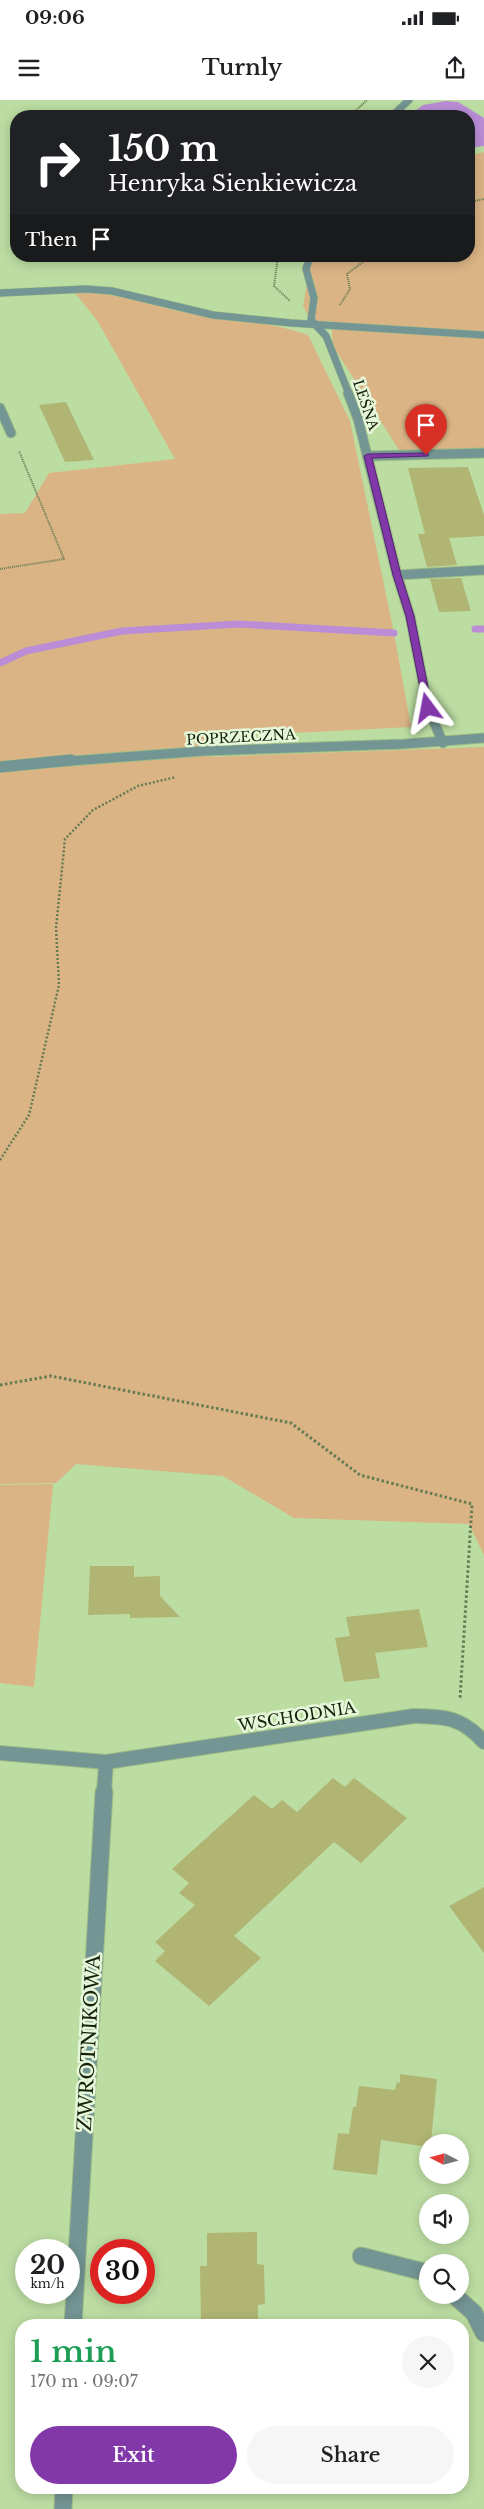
<!DOCTYPE html>
<html lang="en">
<head>
<meta charset="utf-8">
<style>
  body { margin:0; font-family:"Libre Baskerville",serif; background:#f6f6f6; color:#202124; height:100vh; display:flex; flex-direction:column; font-size:19px; white-space:nowrap }
  * { box-sizing:border-box; margin:0 }
  p { font-size:16px; color:#757577 }
  .icon { flex:none; width:28px; height:28px; fill:none; stroke:currentColor; stroke-width:2; stroke-linecap:round; stroke-linejoin:round }
  .map { position:relative; flex:1; overflow:hidden }
  .side { position:absolute; left:15px; top:2219px; width:454px; height:175px; display:flex; flex-direction:column; background:#fff; border-radius:20px; box-shadow:0 2px 12px #0003 }
  .side>* { flex:none }
  .top-card { position:absolute; left:10px; top:10px; width:465px; height:152px; border-radius:20px; box-shadow:0 2px 12px #0003; background:#202124; color:#fff; overflow:hidden }
  .needle { width:32px; rotate:276deg }
  .buttons { position:absolute; left:419px; top:2034px; display:grid; gap:10px }
  .buttons a { display:grid; place-items:center; width:50px; height:50px; border-radius:50%; background:#fff; box-shadow:0 2px 12px #0003; font-size:25px }
  .speed { position:absolute; left:15px; top:2139px; display:flex; gap:10px; font-size:25px; font-weight:700; text-align:center }
  .speed>* { display:grid; place-content:center; width:65px; height:65px; border-radius:50%; background:#fff; box-shadow:0 2px 12px #0003; line-height:1 }
  .speed small { font-size:12px; font-weight:400 }
  .speed .limit { border:8px solid #d22; background:#fff; color:#111 }
  .pin { position:absolute; display:grid; place-items:center; width:42px; height:42px; color:#fff; margin:-51px -21px; border-radius:50% 50% 50% 0; rotate:-45deg; box-shadow:0 0 5px #0007 }
  .pin .icon { rotate:45deg }
  .me { position:absolute; width:55px; margin:-28px; rotate:347deg; stroke-linejoin:round; filter:drop-shadow(0 0 4px #0008) }
  .turn { display:flex; align-items:center; gap:18px; height:105px; padding:0 15px; font-size:22px }
  .turn .icon { width:65px; height:65px; stroke-width:2.5 }
  .turn b { display:block; font-size:35px; line-height:42px }
  .then { display:flex; align-items:center; height:48px; padding:0 15px; background:#0003; gap:10px; font-size:19px }
  .round { display:grid; place-items:center; flex:none; width:52px; height:52px; border-radius:26px; background:#f6f6f6 }
  .overview { display:flex; align-items:center; justify-content:space-between; height:85px; padding:0 15px }
  h1 { font-size:30px; font-weight:600; line-height:38px; color:#1e9e55 }
  .cta { display:flex; gap:10px; margin-top:auto; padding:10px 15px }
  .cta a { flex:1; height:58px; border-radius:30px; background:#8338aa; color:#fff; font-size:20px; font-weight:600; line-height:58px; text-align:center }
  .cta a+a { background:#f6f6f6; color:#202124 }
  .status { display:flex; justify-content:space-between; align-items:center; height:35px; padding:0 25px; background:#fff; direction:ltr }
  .status svg { height:14px; fill:currentColor }
  header { display:flex; justify-content:space-between; align-items:center; height:65px; padding:0 15px; background:#fff; font-size:22px; font-weight:600 }
  .map>svg:first-child { display:block }
  .green { fill:#dab485 }
  .water { fill:#bb8dd7 }
  .lines { fill:none; stroke-linecap:round; stroke-linejoin:round }
  .stream { stroke:#bb8dd7; stroke-width:7 }
  .building { fill:#b0b574 }
  .service-casing { stroke:#9ebb87; stroke-width:8 }
  .minor-far3-casing { stroke:#9ebb87; stroke-width:8 }
  .minor-far2-casing { stroke:#9ebb87; stroke-width:11 }
  .minor-far1-casing { stroke:#9ebb87; stroke-width:16 }
  .minor-casing { stroke:#9ebb87; stroke-width:19 }
  .tertiary-far1-casing { stroke:#9ebb87; stroke-width:11 }
  .tertiary-casing { stroke:#9ebb87; stroke-width:12 }
  .path-far2 { stroke:#657b53; stroke-width:2; stroke-dasharray:1 1; stroke-linecap:butt }
  .path-far1 { stroke:#657b53; stroke-width:2.5; stroke-dasharray:2 2; stroke-linecap:butt }
  .path { stroke:#657b53; stroke-width:3; stroke-dasharray:2.5 2.5; stroke-linecap:butt }
  .service { stroke:#739593; stroke-width:7 }
  .minor-far3 { stroke:#739593; stroke-width:7 }
  .minor-far2 { stroke:#739593; stroke-width:9 }
  .minor-far1 { stroke:#739593; stroke-width:14 }
  .minor { stroke:#739593; stroke-width:17 }
  .tertiary-far1 { stroke:#739593; stroke-width:9 }
  .tertiary { stroke:#739593; stroke-width:11 }
  .route { fill:#8338aa; stroke:#55246e }
  .labels { text-anchor:middle; dominant-baseline:central; stroke-width:5; stroke-linejoin:round; paint-order:stroke }
  .far-street-label { font-size:14px; fill:#16220c; stroke:#e7f8da }
  .street-label { font-size:16px; fill:#16220c; stroke:#e7f8da }
  .near-street-label { font-size:19px; fill:#16220c; stroke:#e7f8da }
</style>
</head>
<body>
<div class="status"><b>09:06</b><svg viewBox="0 0 49 12"><path d="M0 12V9h3v3zM5 12V6h3v6zM10 12V3h3v9zM15 12V0h3v12zM26 1h20v11H26zM47 4h2v5h-2z"/></svg></div>
<header><svg class="icon" aria-label="menu" viewBox="0 0 24 24"><path d="M4 6h16M4 12h16M4 18h16"/></svg>Turnly<svg class="icon" aria-label="share" viewBox="0 0 24 24"><path d="M12 15V3M7 8l5-5 5 5M5 13v7h14v-7"/></svg></header>
<div class="map">
<svg width="484" height="2409" viewBox="0 0 484 2409">
  <rect width="100%" height="100%" fill="#bcdda2"/>
  <g class="green">
    <polygon points="484,52 484,350 401,353 333,246 331,221 311,221 303,206 312,156 469,156 469,56"/>
    <path d="M75,193c38,-3 76,13 113,20 40,7 82,8 120,22l42,86 44,212 17,94 -194,10 -8,20 275,-10v808l-15,-31 -175,-6 -71,-42 -147,-12 -20,19 -56,1v-970l25,-1 24,-40 126,-14 -78,-139z"/>
    <polygon points="53,1384 34,1587 0,1583 0,1385"/>
  </g>
  <polygon class="water" points="446,1 458,2 484,18 484,46 469,48 469,16 408,16 423,5"/>
  <g class="lines">
    <g class="stream">
      <polyline points="475,529 484,529"/>
      <polyline points="0,563 26,551 122,531 239,524 394,533"/>
    </g>
  </g>
  <g class="building">
    <polygon points="66,302 94,360 65,362 39,305"/>
    <polygon points="468,367 484,415 484,436 449,438 457,465 427,467 418,434 425,434 408,368"/>
    <polygon points="461,478 471,511 439,512 430,479"/>
    <polygon points="90,1466 134,1466 134,1477 160,1476 160,1496 180,1517 130,1518 130,1514 88,1515"/>
    <polygon points="419,1509 428,1547 375,1553 380,1578 344,1582 335,1538 350,1536 346,1517"/>
    <polygon points="333,1678 345,1687 354,1678 407,1718 361,1763 334,1742 234,1836 261,1858 209,1906 155,1861 165,1851 155,1842 195,1805 179,1793 189,1783 172,1769 254,1695 272,1709 282,1700 297,1712"/>
    <polygon points="484,1787 484,1853 449,1806"/>
    <polygon points="400,1974 437,1979 431,2042 428,2042 428,2047 381,2040 377,2075 333,2070 338,2033 349,2034 353,2007 356,2007 359,1986 395,1990 397,1982 400,1983"/>
    <polygon points="257,2132 257,2164 264,2165 265,2204 258,2205 258,2225 236,2225 232,2222 201,2222 200,2166 207,2166 207,2133"/>
  </g>
  <g class="lines">
    <g class="service-casing">
      <polyline id="service" points="392,16 409,0"/>
    </g>
    <g class="minor-far3-casing">
      <g id="minor-far3">
        <polyline points="310,156 306,169 314,198 311,220 326,236 349,294"/>
        <polyline points="0,193 86,189 112,191 213,215 291,223 484,235"/>
      </g>
    </g>
    <g class="minor-far2-casing">
      <g id="minor-far2">
        <polyline points="348,293 358,319 397,475 410,516 428,608 443,643"/>
        <polyline points="0,308 11,333"/>
        <polyline points="368,356 484,353"/>
        <polyline points="397,475 484,470"/>
      </g>
    </g>
    <g class="minor-far1-casing">
      <g id="minor-far1">
        <path d="M0,1653l106,9 308,-46c32,1 47,1 70,26"/>
        <polyline points="104,1693 106,1662"/>
      </g>
    </g>
    <g class="minor-casing">
      <g id="minor">
        <polyline points="361,2156 428,2173"/>
        <polyline points="454,2195 474,2213 484,2233"/>
        <polyline points="73,2225 104,1692"/>
        <polyline points="63,2409 64,2388"/>
      </g>
    </g>
    <g class="tertiary-far1-casing">
      <polyline id="tertiary-far1" points="57,662 204,651 404,644 484,638"/>
    </g>
    <g class="tertiary-casing">
      <polyline id="tertiary" points="0,667 71,660"/>
    </g>
    <g class="path-far2">
      <polyline points="350,16 367,0"/>
      <polyline points="469,102 484,99"/>
      <polyline points="278,156 274,186 290,201"/>
      <polyline points="340,205 350,189 347,174 371,156"/>
      <polyline points="0,469 64,459 19,351"/>
    </g>
    <polyline class="path-far1" points="0,1060 29,1015 59,885 56,828 65,739 93,710 138,686 176,677"/>
    <polyline class="path" points="0,1285 51,1276 291,1323 360,1375 472,1404 460,1599"/>
    <use href="#service" class="service"/>
    <use href="#minor-far3" class="minor-far3"/>
    <use href="#minor-far2" class="minor-far2"/>
    <use href="#minor-far1" class="minor-far1"/>
    <use href="#minor" class="minor"/>
    <use href="#tertiary-far1" class="tertiary-far1"/>
    <use href="#tertiary" class="tertiary"/>
  </g>
  <polygon class="route" points="426,353 428,353 428,356 372,358 401,475 414,516 432,608 428,610 424,608 406,516 393,475 364,356 368,354"/>
  <g class="labels">
    <g class="far-street-label">
      <text transform="translate(366 305) rotate(71)">LEŚNA</text>
      <text transform="translate(241 637) rotate(-3)">POPRZECZNA</text>
    </g>
    <g class="street-label">
      <text transform="translate(297 1616) rotate(-9)">WSCHODNIA</text>
    </g>
    <g class="near-street-label">
      <text transform="translate(89 1943) rotate(-87)">ZWROTNIKOWA</text>
    </g>
  </g>
</svg>
<div class="buttons">
<a><svg class="needle" viewBox="-14 -14 28 28"><path d="M0-13l5 13h-10z" fill="#e53935"/><path d="M0 13l5-13h-10z" fill="#757577"/></svg></a>
<a><svg class="icon" aria-label="sound" viewBox="0 0 24 24"><path d="M4 9h4l5-4v14l-5-4H4zM17 9q2 3 0 6"/></svg></a>
<a><svg class="icon" aria-label="search" viewBox="0 0 24 24"><circle cx="10" cy="10" r="6"/><path d="M15 15l6 6"/></svg></a>
</div>
<div class="speed"><div>20<small>km/h</small></div><div class="limit">30</div></div>
<div class="pin" style="left:426px;top:355px;background:#d93025"><svg class="icon" aria-label="arrive" viewBox="0 0 24 24"><path d="M6 21V4h12l-3 4 3 4H6"/></svg></div>
<svg class="me" style="left:428px;top:608px" viewBox="-20 -20 40 40"><path d="M0-17L14 15 0 8-14 15z" fill="#8338aa" stroke="#fff" stroke-width="4"/></svg>
<div class="top-card">
<div class="turn"><svg class="icon" aria-label="right" viewBox="0 0 24 24"><path d="M7 20v-9h11M14 6l5 5-5 5"/></svg><div><b>150 m</b>Henryka Sienkiewicza</div></div>
<div class="then">Then<svg class="icon" aria-label="arrive" viewBox="0 0 24 24"><path d="M6 21V4h12l-3 4 3 4H6"/></svg></div>
</div>
<section class="side">
<div class="overview"><div><h1>1 min</h1><p>170 m · 09:07</p></div><a class="round"><svg class="icon" aria-label="close" viewBox="0 0 24 24"><path d="M6 6l12 12M18 6L6 18"/></svg></a></div>
<div class="cta"><a>Exit</a><a>Share</a></div>
</section>
</div>
</body>
</html>
